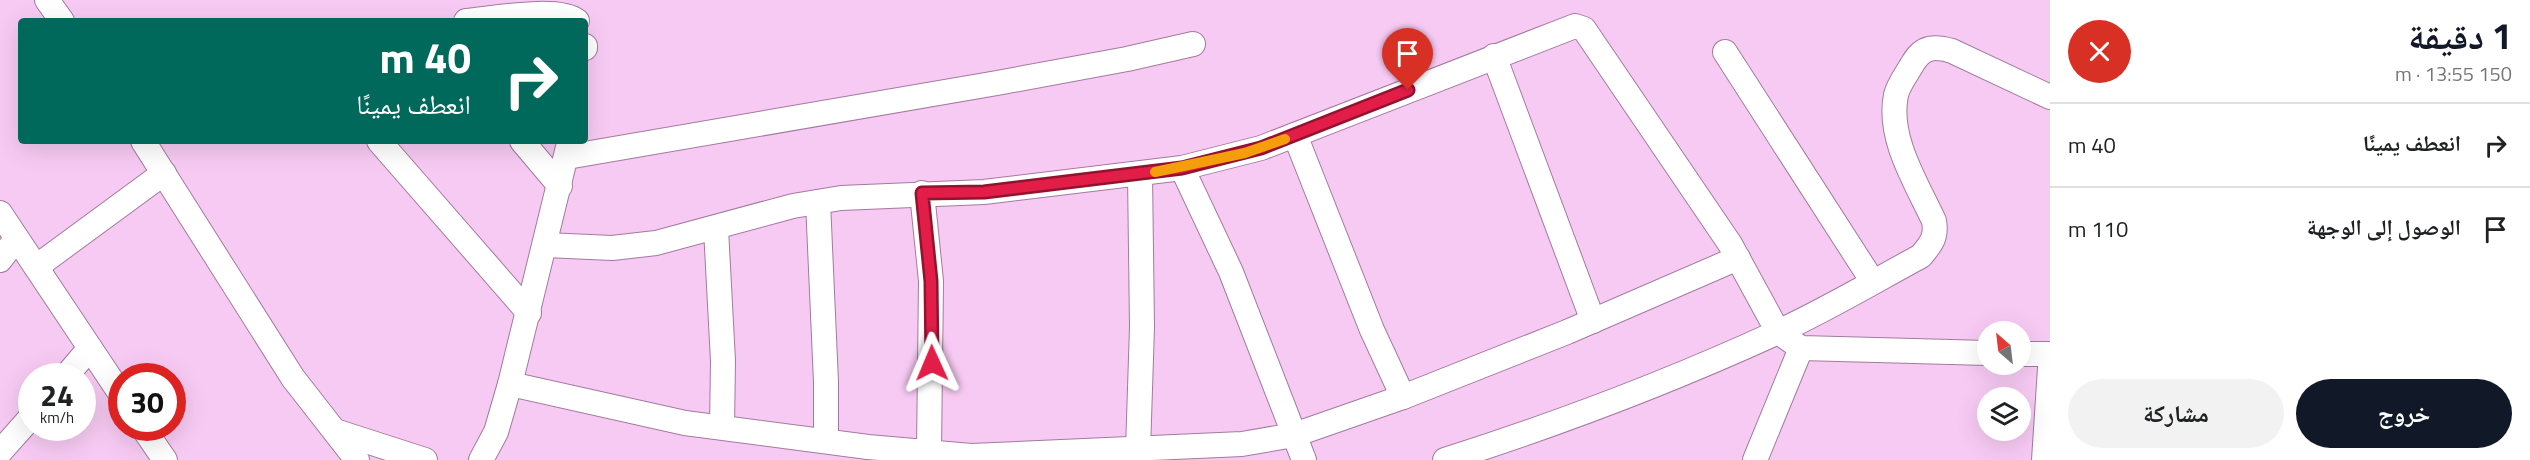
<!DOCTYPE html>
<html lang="ar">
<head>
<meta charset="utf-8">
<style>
  body { margin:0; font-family:"Titillium Web","Noto Naskh Arabic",sans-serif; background:#f2f2f2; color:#202124; direction:rtl; height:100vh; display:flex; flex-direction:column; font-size:22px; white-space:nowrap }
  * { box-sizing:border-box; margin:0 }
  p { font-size:20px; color:#757577 }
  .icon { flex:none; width:33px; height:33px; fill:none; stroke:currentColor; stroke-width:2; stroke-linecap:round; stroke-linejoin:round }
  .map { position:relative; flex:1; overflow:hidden; direction:ltr }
  .panel { display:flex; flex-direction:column; background:#fff; width:480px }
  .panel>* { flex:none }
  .guide { position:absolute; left:18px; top:18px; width:570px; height:126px; border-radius:6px; box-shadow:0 6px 24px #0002; direction:rtl; background:#00695c; color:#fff; overflow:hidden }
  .needle { width:39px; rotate:332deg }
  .buttons { position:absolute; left:1977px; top:321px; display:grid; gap:12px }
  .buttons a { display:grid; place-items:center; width:54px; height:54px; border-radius:50%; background:#fff; box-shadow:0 6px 24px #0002; font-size:30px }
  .speed { position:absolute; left:18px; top:363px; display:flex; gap:12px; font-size:30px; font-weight:700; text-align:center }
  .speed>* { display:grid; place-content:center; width:78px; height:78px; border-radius:50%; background:#fff; box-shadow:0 6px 24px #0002; line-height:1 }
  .speed small { font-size:15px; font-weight:400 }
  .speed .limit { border:9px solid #d22; background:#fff; color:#111 }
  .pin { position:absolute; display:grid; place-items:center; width:51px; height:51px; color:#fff; margin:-62px -26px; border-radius:50% 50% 50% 0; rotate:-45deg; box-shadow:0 0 6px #0007 }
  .pin .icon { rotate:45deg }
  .me { position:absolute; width:66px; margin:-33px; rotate:359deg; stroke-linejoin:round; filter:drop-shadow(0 0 4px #0008) }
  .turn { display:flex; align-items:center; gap:21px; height:126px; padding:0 18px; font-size:27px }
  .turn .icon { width:78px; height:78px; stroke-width:2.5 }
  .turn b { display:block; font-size:42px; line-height:51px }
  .round { display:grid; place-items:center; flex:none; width:63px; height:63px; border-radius:32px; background:#f2f2f2 }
  .headline { display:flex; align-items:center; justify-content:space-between; height:102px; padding:0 18px }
  h1 { font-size:36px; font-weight:700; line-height:45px; color:#111827 }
  .cta { display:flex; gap:12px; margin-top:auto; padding:12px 18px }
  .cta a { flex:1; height:69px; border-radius:36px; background:#111827; color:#fff; font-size:24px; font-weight:700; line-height:69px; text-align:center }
  .cta a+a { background:#f2f2f2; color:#202124 }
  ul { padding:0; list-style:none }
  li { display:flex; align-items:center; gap:18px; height:84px; padding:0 18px; border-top:2px solid #e0e0e0 }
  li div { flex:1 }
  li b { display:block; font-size:22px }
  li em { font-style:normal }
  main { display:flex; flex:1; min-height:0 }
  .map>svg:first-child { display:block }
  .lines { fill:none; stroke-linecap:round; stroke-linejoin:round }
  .street-casing { stroke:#a37a9f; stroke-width:26 }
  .street { stroke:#fff; stroke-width:24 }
  .route-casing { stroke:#92132f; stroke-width:15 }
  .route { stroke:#e11d48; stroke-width:10 }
  .slow { stroke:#f59e0b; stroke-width:10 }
</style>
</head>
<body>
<main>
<section class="panel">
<div class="headline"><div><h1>1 دقيقة</h1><p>150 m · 13:55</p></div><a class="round" style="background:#d93025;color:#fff"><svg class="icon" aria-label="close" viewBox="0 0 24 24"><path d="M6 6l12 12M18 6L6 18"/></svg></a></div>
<ul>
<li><svg class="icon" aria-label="right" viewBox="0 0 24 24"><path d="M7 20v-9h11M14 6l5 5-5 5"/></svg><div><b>انعطف يمينًا</b></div><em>40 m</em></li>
<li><svg class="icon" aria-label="arrive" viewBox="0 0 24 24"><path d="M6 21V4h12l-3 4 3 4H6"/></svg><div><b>الوصول إلى الوجهة</b></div><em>110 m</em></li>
</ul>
<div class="cta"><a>خروج</a><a>مشاركة</a></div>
</section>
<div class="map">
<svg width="2050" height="460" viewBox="0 0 2050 460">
  <rect width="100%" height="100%" fill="#f7caf3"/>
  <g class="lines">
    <g class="street-casing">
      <g id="street">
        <polyline points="47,0 62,21"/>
        <path d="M466,21c25,-2 92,-15 111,0"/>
        <polyline points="585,46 585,48"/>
        <polyline points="1725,52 1873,282"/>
        <polyline points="1494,56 1593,321"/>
        <polyline points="1295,135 1372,330 1403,397"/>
        <polyline points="143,141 293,378 357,460"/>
        <polyline points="379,141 529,313"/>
        <polyline points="522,141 560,186"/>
        <polyline points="567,157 997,83 1127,59 1193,44"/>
        <polyline points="1182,168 1231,272 1304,460"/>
        <polyline points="922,193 931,281 929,450"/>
        <polyline points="818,202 826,382 826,440"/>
        <polyline points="0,213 122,396"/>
        <polyline points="716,229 723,361 722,427"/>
        <polyline points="546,245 612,248 656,243 793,206 841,198 984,192 1182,168 1261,148 1575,26 1584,29 1730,244 1778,332 1801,348 1988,353"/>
        <polyline points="0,260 16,239"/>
        <polyline points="36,267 164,173"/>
        <polyline points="2020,354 2050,354"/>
        <polyline points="66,376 90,348"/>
        <polyline points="510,384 685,423 868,447 971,456 1242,444 1294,435 1403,397 1567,332 1738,258"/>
        <polyline points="143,428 165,460"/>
        <polyline points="335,431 425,460"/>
        <polyline points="1138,450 1142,327 1140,174"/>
        <polyline points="0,452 32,416"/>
        <polyline points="481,460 496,432 510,384 569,143"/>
        <path d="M1445,460c113,-36 224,-78 331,-127 50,-23 97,-51 145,-77 10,-12 16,-19 13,-35 -17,-37 -47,-83 -38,-126 2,-10 12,-23 17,-32 10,-17 22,-17 39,-12l98,46"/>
        <polyline points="1755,460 1801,348"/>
        <polyline points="2044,460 2050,368"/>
      </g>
    </g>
    <use href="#street" class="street"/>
  </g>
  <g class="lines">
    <g class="route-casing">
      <polyline id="route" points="932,363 931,281 922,193 984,192 1182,168 1261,148 1408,90"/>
    </g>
    <use href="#route" class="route"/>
    <polyline class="slow" points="1155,172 1245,153 1285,139"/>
  </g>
</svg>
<div class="buttons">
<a><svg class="needle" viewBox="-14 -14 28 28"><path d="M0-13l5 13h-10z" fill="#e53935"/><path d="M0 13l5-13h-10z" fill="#757577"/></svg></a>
<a><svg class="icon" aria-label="layers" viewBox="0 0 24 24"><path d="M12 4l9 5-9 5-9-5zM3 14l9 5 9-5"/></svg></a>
</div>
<div class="speed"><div>24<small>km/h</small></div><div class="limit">30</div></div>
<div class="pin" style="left:1408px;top:90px;background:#d93025"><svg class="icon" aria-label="arrive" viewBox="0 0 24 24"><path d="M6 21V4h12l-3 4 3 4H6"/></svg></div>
<svg class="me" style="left:932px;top:363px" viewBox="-20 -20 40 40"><path d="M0-17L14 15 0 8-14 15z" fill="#e11d48" stroke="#fff" stroke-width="4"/></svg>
<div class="guide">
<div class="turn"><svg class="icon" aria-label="right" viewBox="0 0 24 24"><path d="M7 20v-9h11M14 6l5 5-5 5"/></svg><div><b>40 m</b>انعطف يمينًا</div></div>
</div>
</div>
</main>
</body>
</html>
